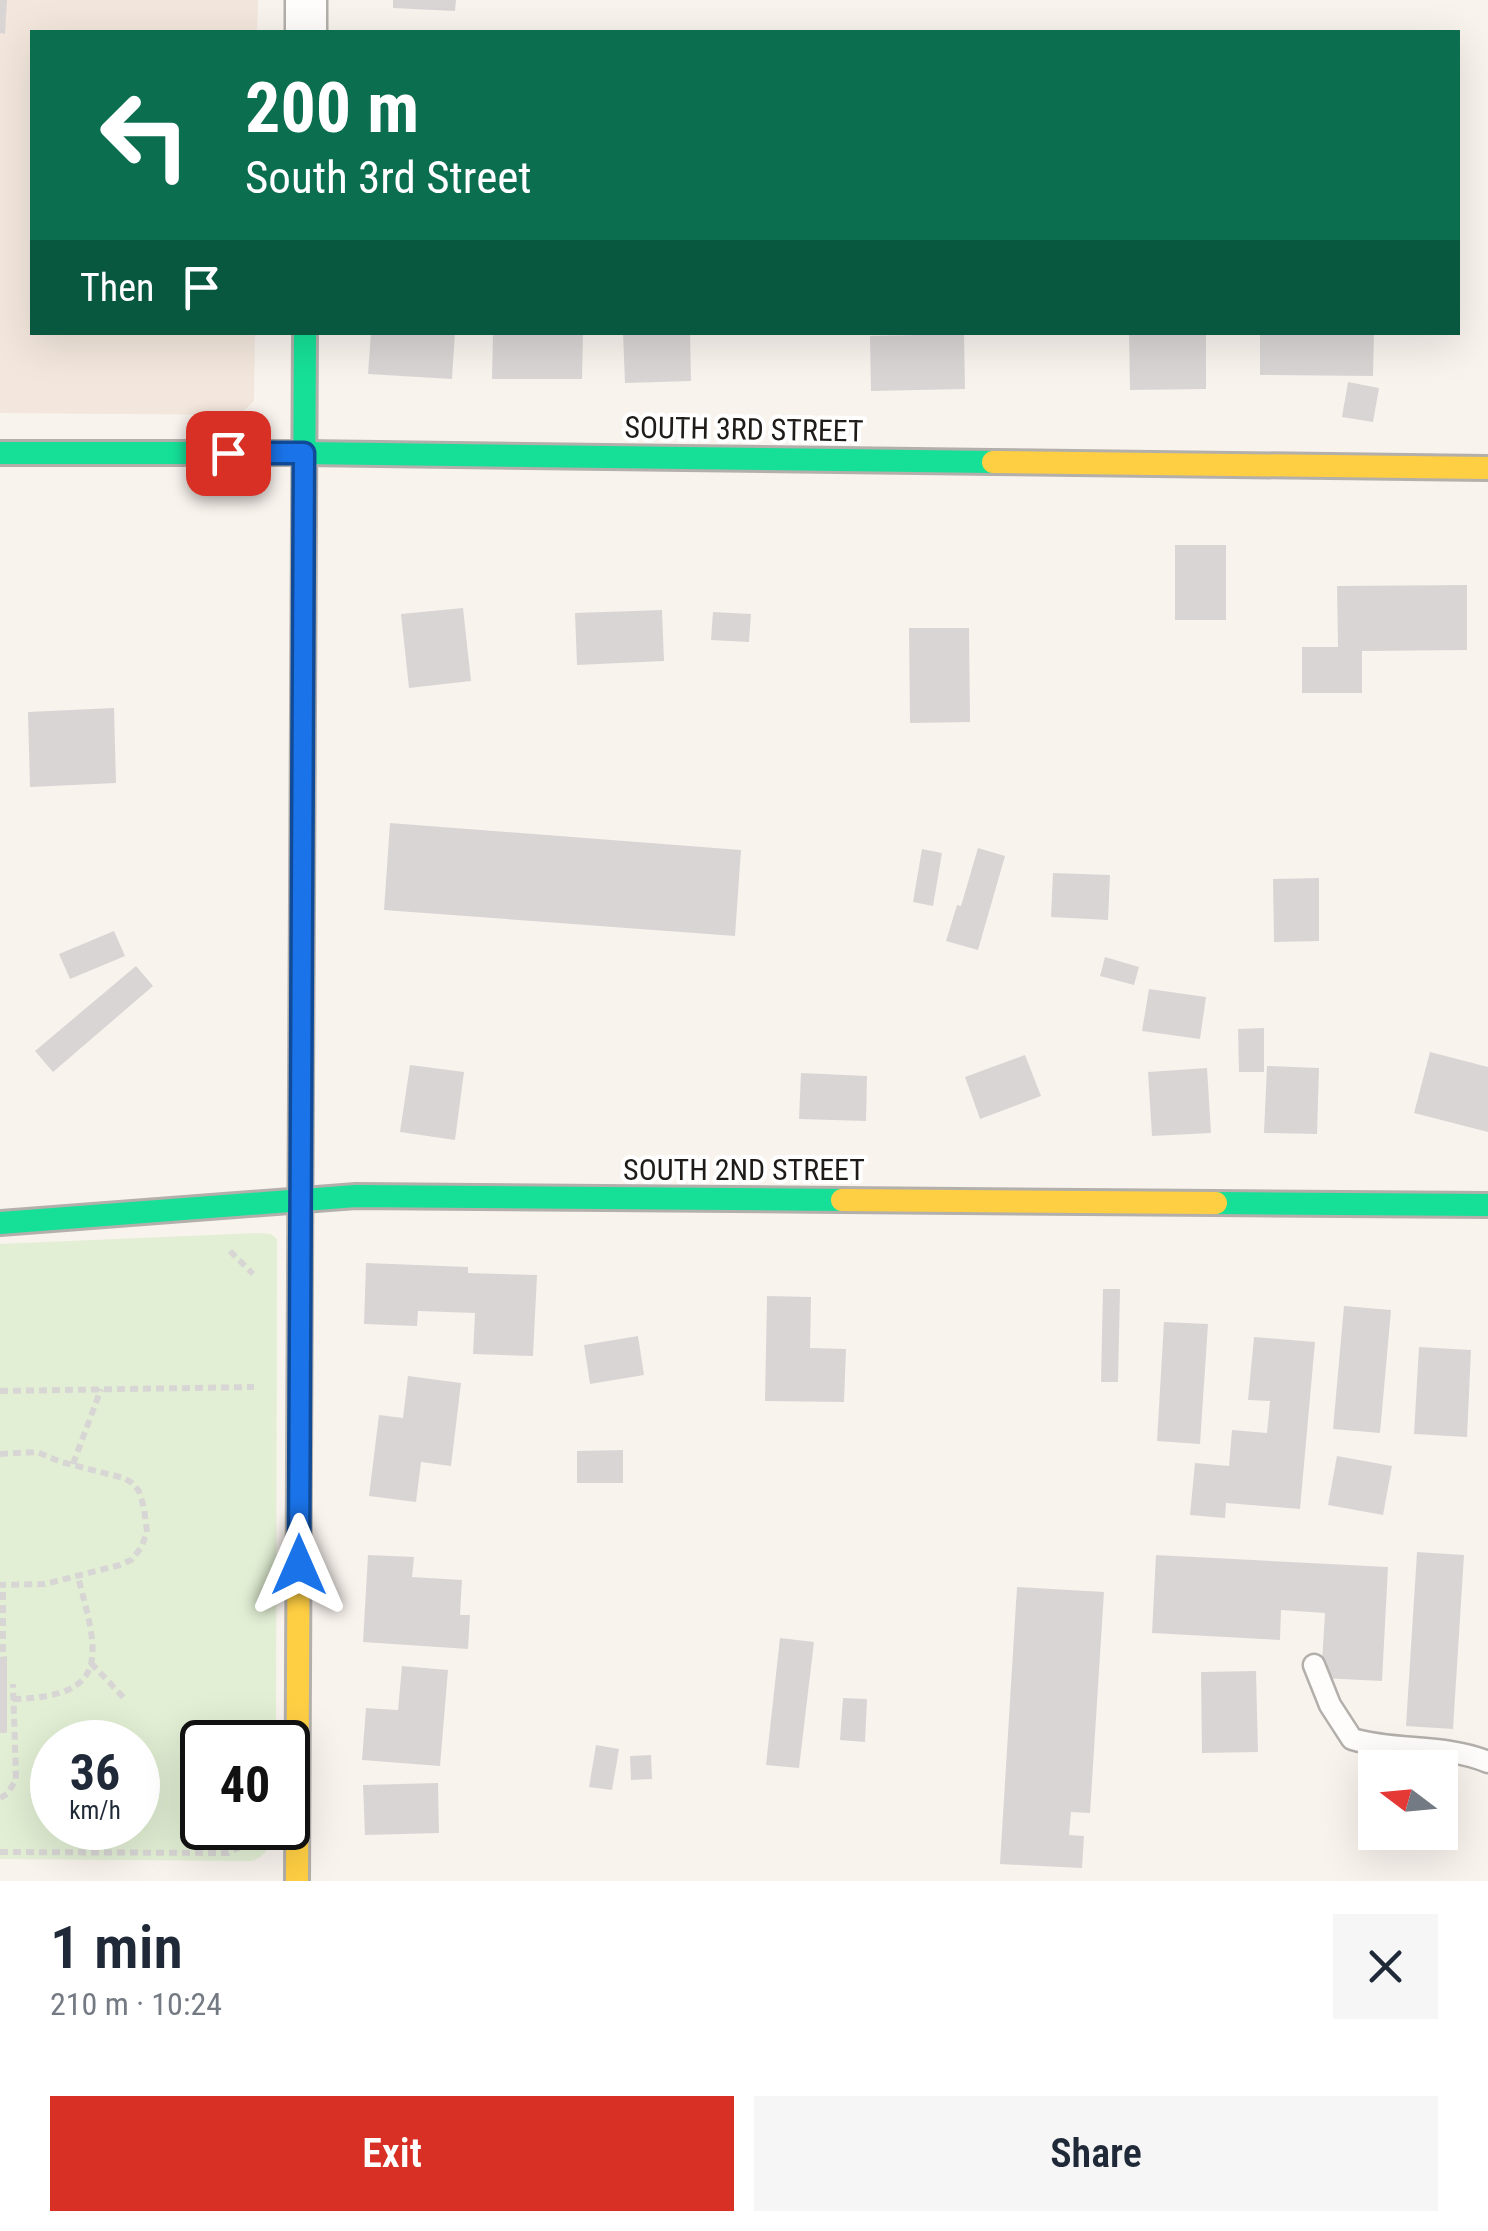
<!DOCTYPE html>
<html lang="en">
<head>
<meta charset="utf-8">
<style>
  body { margin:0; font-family:"Roboto Condensed",sans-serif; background:#f6f6f7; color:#1f2937; height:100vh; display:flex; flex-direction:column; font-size:38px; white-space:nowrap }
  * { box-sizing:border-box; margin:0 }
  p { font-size:32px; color:#747a83 }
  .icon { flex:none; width:55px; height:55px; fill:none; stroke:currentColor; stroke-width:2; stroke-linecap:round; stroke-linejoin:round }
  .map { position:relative; height:1881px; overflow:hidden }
  .side { display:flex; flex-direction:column; background:#fff; flex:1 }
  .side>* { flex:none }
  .guide { position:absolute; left:30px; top:30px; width:1430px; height:305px; border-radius:0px; box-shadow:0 10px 40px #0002; background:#0b6e4f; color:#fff; overflow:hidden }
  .needle { width:65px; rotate:286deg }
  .fabs { position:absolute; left:1358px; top:1750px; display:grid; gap:20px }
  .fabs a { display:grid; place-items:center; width:100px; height:100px; border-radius:0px; background:#fff; box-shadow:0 10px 40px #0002; font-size:50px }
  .speed { position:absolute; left:30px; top:1720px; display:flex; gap:20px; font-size:50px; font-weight:700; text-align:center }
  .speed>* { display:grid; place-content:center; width:130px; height:130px; border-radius:50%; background:#fff; box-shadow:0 10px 40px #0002; line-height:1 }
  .speed small { font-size:25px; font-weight:400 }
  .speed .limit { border:5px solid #111; border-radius:15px; background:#fff; color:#111 }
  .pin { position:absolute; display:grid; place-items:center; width:85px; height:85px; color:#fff; margin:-42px; border-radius:20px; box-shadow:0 5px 15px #0006 }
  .me { position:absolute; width:110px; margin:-55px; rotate:0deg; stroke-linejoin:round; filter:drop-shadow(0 0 8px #0008) }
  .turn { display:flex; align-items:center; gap:35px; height:210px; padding:0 50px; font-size:45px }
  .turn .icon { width:130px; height:130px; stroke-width:2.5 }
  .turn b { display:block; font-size:70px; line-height:85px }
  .then { display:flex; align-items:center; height:95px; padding:0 50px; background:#0003; gap:20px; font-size:38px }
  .round { display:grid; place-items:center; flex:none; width:105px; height:105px; border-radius:0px; background:#f6f6f7 }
  .summary { display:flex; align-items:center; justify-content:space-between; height:170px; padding:0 50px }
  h1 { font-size:60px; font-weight:600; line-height:75px }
  .primary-button { display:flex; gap:20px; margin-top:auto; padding:20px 50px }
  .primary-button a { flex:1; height:115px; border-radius:0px; background:#d93025; color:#fff; font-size:40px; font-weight:600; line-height:115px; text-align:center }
  .primary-button a+a { background:#f6f6f7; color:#1f2937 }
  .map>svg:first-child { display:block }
  .built { fill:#f3e7dd }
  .green { fill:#e2efd4; fill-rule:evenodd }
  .building { fill:#dad5d5 }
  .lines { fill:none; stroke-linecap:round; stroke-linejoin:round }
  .lane-casing { stroke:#b3afab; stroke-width:25 }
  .street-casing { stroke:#b3afab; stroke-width:45 }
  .fast-casing { stroke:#b3afab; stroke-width:28 }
  .slow-casing { stroke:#b3afab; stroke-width:28 }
  .path { stroke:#d8d6d5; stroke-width:6; stroke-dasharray:8 5; stroke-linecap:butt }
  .lane { stroke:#fefdfc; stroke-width:20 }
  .street { stroke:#fefdfc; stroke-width:40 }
  .fast { stroke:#16e098; stroke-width:22 }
  .slow { stroke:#ffcf43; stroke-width:22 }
  .route-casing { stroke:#114b97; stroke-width:25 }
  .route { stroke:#1a73e8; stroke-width:18 }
  .labels { text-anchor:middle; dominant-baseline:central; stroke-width:8; stroke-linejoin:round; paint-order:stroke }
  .street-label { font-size:30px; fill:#1f1b18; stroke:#fff }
</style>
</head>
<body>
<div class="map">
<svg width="1488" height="1881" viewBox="0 0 1488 1881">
  <rect width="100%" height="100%" fill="#f9f3ee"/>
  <polygon class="built" points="0,0 258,0 257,32 32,32 32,332 255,333 254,401 239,415 0,413"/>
  <path class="green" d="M257,1233l14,1 6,5 -1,503h-74v86h71c-3,15 -5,29 -22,33l-251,-2v-615zM52,1742h86v86h-86z"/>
  <g class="building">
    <polygon points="0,0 7,0 5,34 0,33"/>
    <polygon points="393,0 456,0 455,11 393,8"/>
    <polygon points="371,332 455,332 452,379 368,374"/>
    <polygon points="493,332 583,332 582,379 492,379"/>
    <polygon points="623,332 690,332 691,381 625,383"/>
    <polygon points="1129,332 1206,332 1206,389 1130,390"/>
    <polygon points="1260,332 1374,332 1373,376 1260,375"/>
    <polygon points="964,334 965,389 871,391 870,336"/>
    <polygon points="1348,382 1379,388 1373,422 1342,417"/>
    <rect x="1175" y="545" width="51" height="75"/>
    <polygon points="1467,585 1467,650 1362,651 1362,693 1302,693 1302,647 1338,647 1337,586"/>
    <polygon points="463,608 471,681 409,688 401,614"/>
    <polygon points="662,610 664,661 577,665 575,613"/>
    <polygon points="713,612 751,614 749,642 711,640"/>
    <polygon points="909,628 969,628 970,722 910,723"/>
    <polygon points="114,708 116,783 30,787 28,712"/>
    <polygon points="390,823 741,850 735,936 384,910"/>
    <polygon points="978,848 1005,856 978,950 946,941 957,905 961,906"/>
    <polygon points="922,849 942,853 933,906 913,902"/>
    <polygon points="1053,873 1110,875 1108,920 1051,917"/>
    <polygon points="1319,878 1319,941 1274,942 1273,879"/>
    <polygon points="114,931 125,956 70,979 59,954"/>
    <polygon points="1105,957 1139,967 1134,985 1100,976"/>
    <polygon points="136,966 153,986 53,1072 35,1051"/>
    <polygon points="1149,989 1206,997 1200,1039 1142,1031"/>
    <polygon points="1264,1028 1264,1072 1239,1072 1238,1029"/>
    <polygon points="1430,1052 1488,1067 1488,1132 1414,1113"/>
    <polygon points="1025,1055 1041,1096 980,1119 965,1077"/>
    <polygon points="410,1065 464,1072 455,1140 400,1132"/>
    <polygon points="1267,1066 1319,1068 1317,1134 1264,1133"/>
    <polygon points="1207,1068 1211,1133 1152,1136 1148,1072"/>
    <polygon points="801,1073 867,1076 866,1121 799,1119"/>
    <polygon points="366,1263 468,1267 468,1273 537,1275 533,1356 473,1354 475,1313 418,1311 417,1326 364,1324"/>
    <polygon points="1103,1289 1120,1289 1118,1382 1101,1382"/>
    <polygon points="767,1296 811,1297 810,1348 846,1349 844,1402 765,1401"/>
    <polygon points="1344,1306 1391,1310 1380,1433 1333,1429"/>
    <polygon points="1164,1322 1208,1324 1200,1444 1157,1441"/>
    <polygon points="638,1336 644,1375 590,1384 584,1345"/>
    <polygon points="1254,1337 1315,1342 1300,1509 1226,1503 1225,1518 1190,1515 1195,1463 1229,1466 1232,1430 1267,1433 1270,1401 1248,1400"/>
    <polygon points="1419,1347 1471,1350 1467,1437 1414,1434"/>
    <polygon points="408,1376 461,1383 451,1466 421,1462 416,1502 369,1496 379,1415 403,1418"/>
    <polygon points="623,1450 623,1483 577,1483 577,1451"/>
    <polygon points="1337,1456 1392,1466 1383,1515 1328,1505"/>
    <polygon points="1417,1552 1464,1555 1453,1729 1406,1726"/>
    <polygon points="368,1555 414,1557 412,1577 462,1580 460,1615 470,1615 468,1649 363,1642"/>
    <polygon points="1156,1555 1388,1567 1382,1681 1321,1678 1325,1613 1281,1610 1280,1640 1152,1633"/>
    <polygon points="1017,1587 1104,1592 1090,1813 1071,1812 1069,1835 1084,1836 1082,1868 1000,1864"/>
    <polygon points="780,1638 814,1642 799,1768 766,1765"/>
    <polygon points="7,1656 7,1733 0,1733 0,1657"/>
    <polygon points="402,1666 448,1670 440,1766 362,1760 366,1708 398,1710"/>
    <polygon points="1256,1671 1258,1752 1202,1753 1201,1672"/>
    <polygon points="843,1698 867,1699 865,1742 840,1740"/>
    <polygon points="596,1745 619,1749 612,1790 589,1787"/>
    <polygon points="651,1755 652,1779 631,1780 630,1756"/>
    <polygon points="438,1783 439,1833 365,1835 363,1785"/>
  </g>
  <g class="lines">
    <g class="lane-casing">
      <path id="lane" d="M1314,1665l16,40 22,34c45,13 93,5 136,23"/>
    </g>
    <g class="street-casing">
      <polyline id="street" points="306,32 306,0"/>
    </g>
    <g class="fast-casing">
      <g id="fast">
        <polyline points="0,453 304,453 993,462"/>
        <polyline points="1216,1203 1488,1205"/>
        <polyline points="0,1223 356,1196 842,1200"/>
        <polyline points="299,1466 305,332"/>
      </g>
    </g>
    <g class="slow-casing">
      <g id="slow">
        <polyline points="993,462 1488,468"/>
        <polyline points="842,1200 1216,1203"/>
        <polyline points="297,1881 299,1466"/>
      </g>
    </g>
    <g class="path">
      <polyline points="230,1251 253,1274"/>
      <polyline points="0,1391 254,1387"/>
      <polyline points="0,1454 37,1452 61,1462 124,1478 132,1483 139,1491 144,1508 147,1532 141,1548 131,1560 120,1565 45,1584 0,1585"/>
      <polyline points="73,1464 101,1389"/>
      <polyline points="3,1652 3,1585"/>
      <polyline points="91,1663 124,1698"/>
      <path d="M13,1699c100,-2 85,-46 65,-122"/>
      <polyline points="0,1798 7,1794 16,1780 13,1684"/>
      <polyline points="0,1852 228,1853 251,1841"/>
    </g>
    <use href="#lane" class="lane"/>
    <use href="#street" class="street"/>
    <use href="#fast" class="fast"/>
    <use href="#slow" class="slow"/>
  </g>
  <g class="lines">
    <g class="route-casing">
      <polyline id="route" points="228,453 304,453 299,1565"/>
    </g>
    <use href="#route" class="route"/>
  </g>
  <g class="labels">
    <g class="street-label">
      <text transform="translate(744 429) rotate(1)">SOUTH 3RD STREET</text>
      <text x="744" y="1169">SOUTH 2ND STREET</text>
    </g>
  </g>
</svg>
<div class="fabs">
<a><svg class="needle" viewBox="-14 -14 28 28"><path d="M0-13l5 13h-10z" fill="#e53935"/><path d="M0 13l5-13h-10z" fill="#747a83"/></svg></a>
</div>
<div class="speed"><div>36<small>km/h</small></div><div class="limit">40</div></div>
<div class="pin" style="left:228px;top:453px;background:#d93025"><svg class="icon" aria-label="arrive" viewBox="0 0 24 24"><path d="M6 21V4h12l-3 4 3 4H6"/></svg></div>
<svg class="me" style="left:299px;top:1565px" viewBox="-20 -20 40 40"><path d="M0-17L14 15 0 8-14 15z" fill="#1a73e8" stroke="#fff" stroke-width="4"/></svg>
<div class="guide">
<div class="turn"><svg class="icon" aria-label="left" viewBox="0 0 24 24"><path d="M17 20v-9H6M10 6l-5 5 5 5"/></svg><div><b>200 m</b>South 3rd Street</div></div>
<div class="then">Then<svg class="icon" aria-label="arrive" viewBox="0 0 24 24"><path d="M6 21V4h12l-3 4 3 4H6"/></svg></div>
</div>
</div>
<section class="side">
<div class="summary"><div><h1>1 min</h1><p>210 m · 10:24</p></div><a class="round"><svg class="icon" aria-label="close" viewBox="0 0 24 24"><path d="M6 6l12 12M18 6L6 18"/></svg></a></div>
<div class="primary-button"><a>Exit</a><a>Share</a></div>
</section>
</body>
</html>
